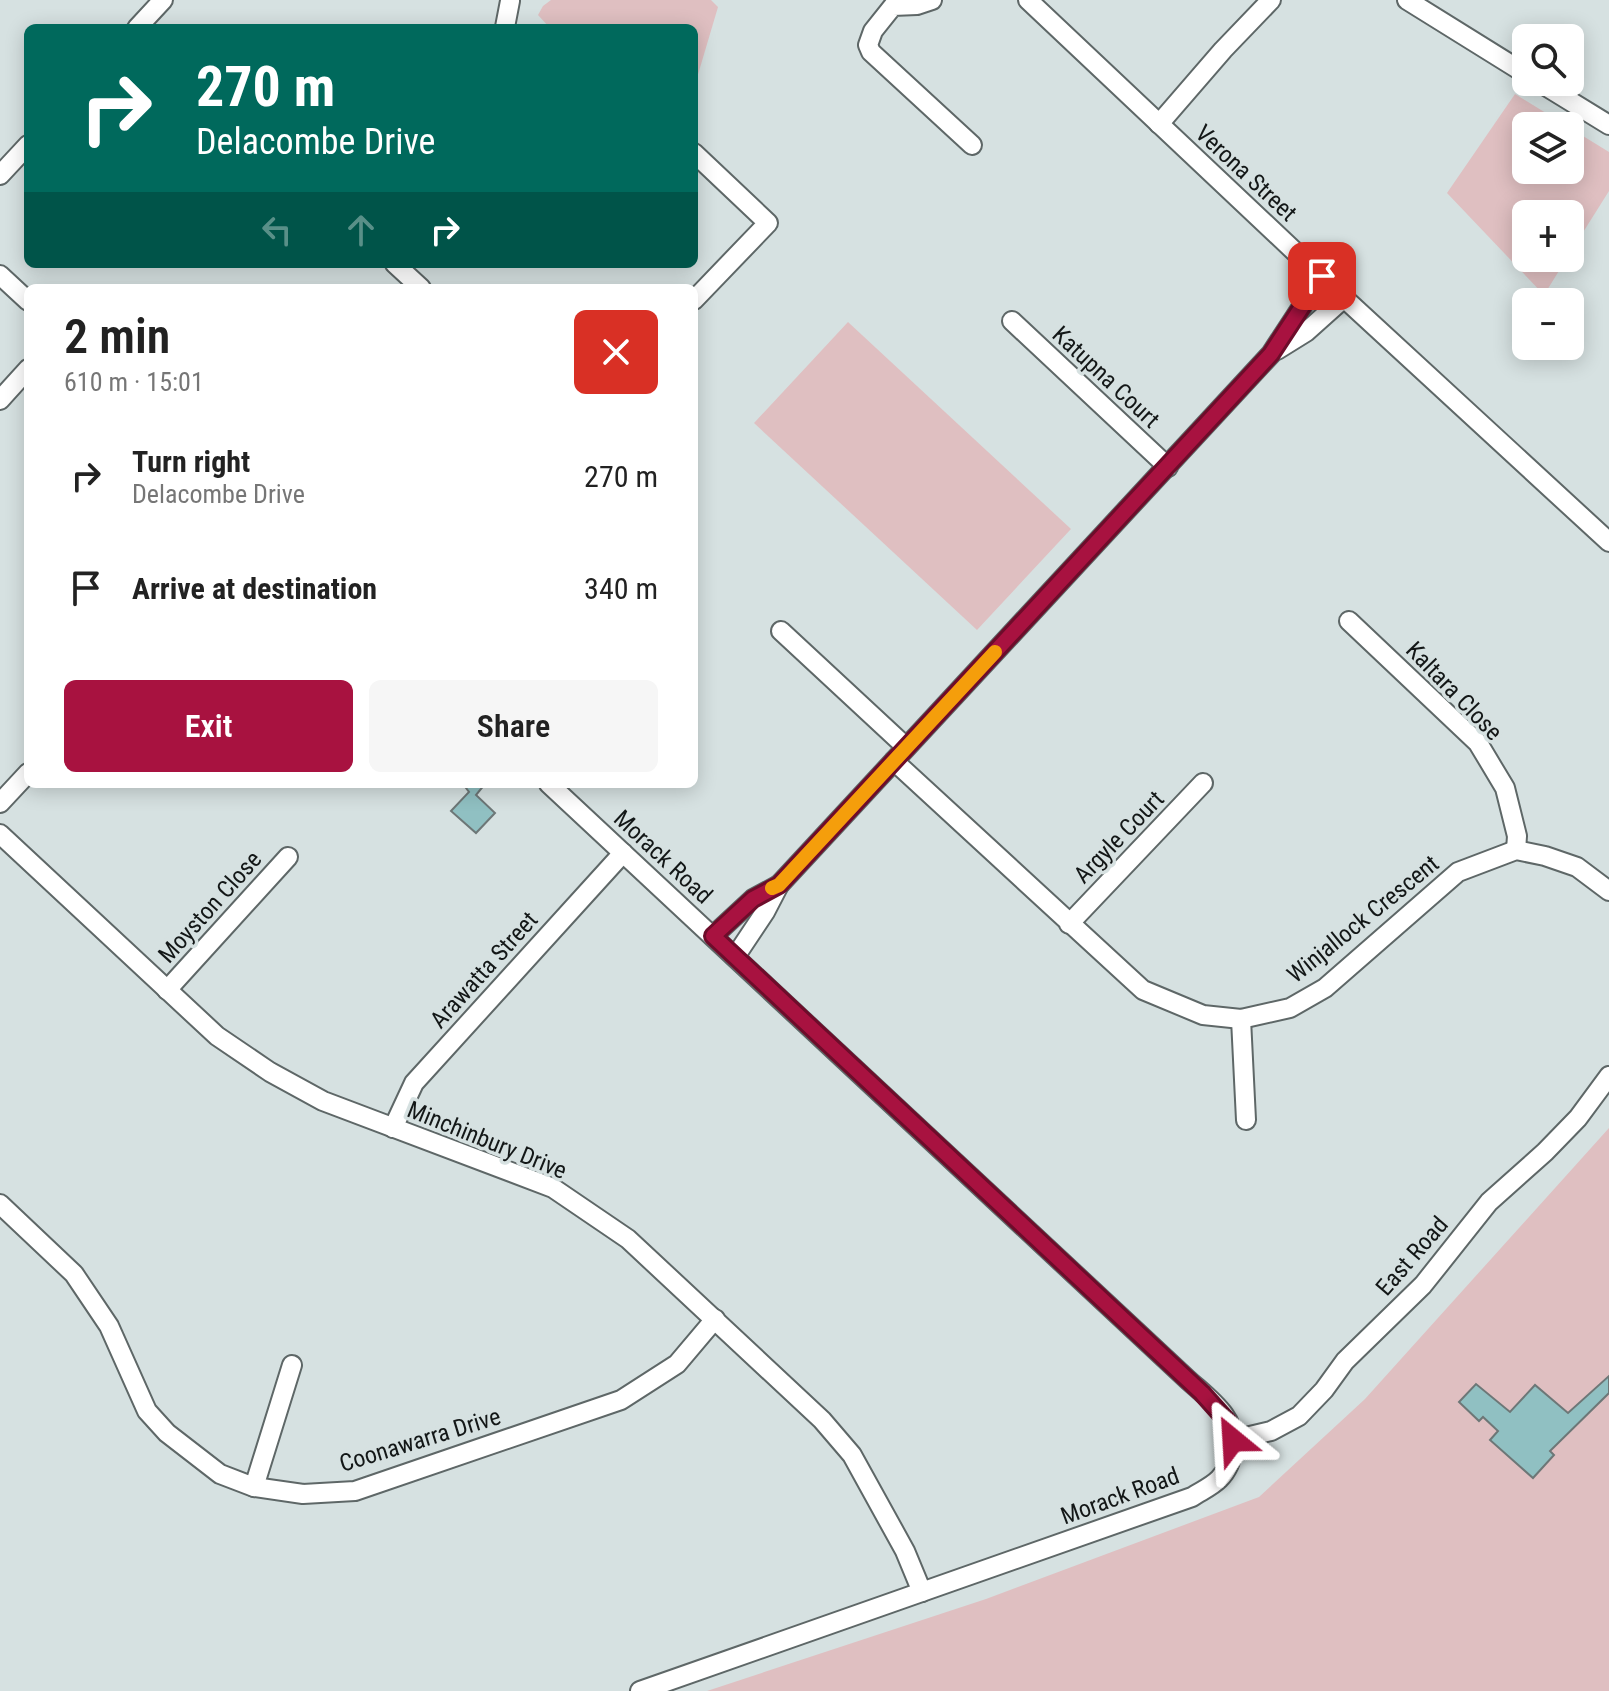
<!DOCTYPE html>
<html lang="en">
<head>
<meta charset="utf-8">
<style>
  body { margin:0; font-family:"Roboto Condensed",sans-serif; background:#f6f6f6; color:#222; height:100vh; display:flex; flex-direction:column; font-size:30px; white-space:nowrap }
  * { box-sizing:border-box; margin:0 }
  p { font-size:26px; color:#767676 }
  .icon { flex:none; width:44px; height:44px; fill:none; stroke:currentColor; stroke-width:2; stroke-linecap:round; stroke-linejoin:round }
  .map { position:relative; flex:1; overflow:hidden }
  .details { position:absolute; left:24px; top:284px; width:674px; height:504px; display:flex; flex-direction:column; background:#fff; border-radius:12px; box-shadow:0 4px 20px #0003 }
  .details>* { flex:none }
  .guide { position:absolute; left:24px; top:24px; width:674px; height:244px; border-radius:12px; box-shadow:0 4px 20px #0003; background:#00695c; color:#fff; overflow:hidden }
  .buttons { position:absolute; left:1512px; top:24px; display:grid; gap:16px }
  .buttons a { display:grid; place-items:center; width:72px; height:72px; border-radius:12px; background:#fff; box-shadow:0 4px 20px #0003; font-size:40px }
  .pin { position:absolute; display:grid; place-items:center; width:68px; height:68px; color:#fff; margin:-34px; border-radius:16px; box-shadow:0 4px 12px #0006 }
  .me { position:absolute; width:88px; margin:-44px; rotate:333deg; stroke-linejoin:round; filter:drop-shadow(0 0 6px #0008) }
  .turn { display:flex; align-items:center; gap:28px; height:168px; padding:0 40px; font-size:36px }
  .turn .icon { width:104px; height:104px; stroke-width:2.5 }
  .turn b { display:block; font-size:56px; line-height:68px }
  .lanes { display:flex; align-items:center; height:76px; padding:0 40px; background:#0003; justify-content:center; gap:40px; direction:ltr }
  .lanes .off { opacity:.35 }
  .round { display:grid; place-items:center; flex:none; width:84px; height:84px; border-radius:12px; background:#f6f6f6 }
  .overview { display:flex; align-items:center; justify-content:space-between; height:136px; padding:0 40px }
  h1 { font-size:48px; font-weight:600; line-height:60px }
  .button { display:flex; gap:16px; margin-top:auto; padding:16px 40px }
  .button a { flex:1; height:92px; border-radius:12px; background:#a81240; color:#fff; font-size:32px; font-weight:600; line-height:92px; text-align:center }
  .button a+a { background:#f6f6f6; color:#222 }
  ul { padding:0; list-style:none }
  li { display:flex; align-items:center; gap:24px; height:112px; padding:0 40px }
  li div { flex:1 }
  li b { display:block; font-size:30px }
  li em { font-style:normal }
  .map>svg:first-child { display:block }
  .green { fill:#dfbfc1 }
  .building { fill:#90c0c2; stroke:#6d7777; stroke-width:2 }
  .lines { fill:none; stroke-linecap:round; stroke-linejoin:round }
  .minor-casing { stroke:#5e6767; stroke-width:22 }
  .minor { stroke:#fff; stroke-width:18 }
  .route-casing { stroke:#6d0c2a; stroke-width:20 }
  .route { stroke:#a81240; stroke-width:14 }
  .slow { stroke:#f59e0b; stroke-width:14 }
  .labels { text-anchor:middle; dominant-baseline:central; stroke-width:7; stroke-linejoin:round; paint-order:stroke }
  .street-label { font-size:24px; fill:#131717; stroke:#d6e1e1 }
</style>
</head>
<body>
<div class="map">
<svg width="1609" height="1691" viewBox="0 0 1609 1691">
  <rect width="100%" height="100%" fill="#d6e1e1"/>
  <g class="green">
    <polygon points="551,0 711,0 718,7 694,88 694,28 550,28 538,15 543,6"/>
    <polygon points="1515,94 1567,126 1526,126 1526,170 1570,170 1570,128 1609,152 1609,191 1570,253 1570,214 1526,214 1526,258 1567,258 1544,295 1447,193"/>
    <polygon points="848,322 1071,529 977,630 754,423"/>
    <polygon points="1609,1128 1609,1691 707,1691 986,1599 1259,1497 1365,1399"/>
  </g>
  <g class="building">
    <polygon points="463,784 485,784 476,795 495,813 476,833 451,811 469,792"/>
    <polygon points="1609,1376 1609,1393 1550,1451 1554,1455 1533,1478 1490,1440 1498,1431 1483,1417 1479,1421 1459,1402 1476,1384 1510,1412 1535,1385 1568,1413"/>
  </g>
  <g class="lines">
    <g class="minor-casing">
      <g id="minor">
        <polyline points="932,0 917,5 893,6 873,31 868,45 871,52 972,145"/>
        <polyline points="1028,0 1344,298 1609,542"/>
        <polyline points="1407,0 1526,74"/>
        <polyline points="505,27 510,1"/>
        <polyline points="137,28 163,0"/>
        <polyline points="1539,82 1609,125"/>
        <polyline points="1159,124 1223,50 1271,0"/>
        <polyline points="694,153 768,223 694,300"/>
        <polyline points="0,175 28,145"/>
        <polyline points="395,264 421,288"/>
        <polyline points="0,275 28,301"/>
        <polyline points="1012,321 1168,467"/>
        <polyline points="1277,350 1306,332 1344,298"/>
        <polyline points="0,400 28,369"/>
        <polyline points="1349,621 1478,743 1505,788 1517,836 1516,850"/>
        <polyline points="781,631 906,747"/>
        <polyline points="894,761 1143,990 1203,1015 1241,1019 1290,1008 1325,988 1458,872 1516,850 1545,856 1577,867 1609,891"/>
        <path d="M549,784l638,595c12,11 27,22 37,36 14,19 11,48 -5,64 -8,8 -18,12 -27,18l-552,194"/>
        <polyline points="0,803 28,773"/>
        <polyline points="0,834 217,1036 270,1072 323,1101 553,1188 628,1239 822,1420 852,1455 905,1551 922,1592"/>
        <polyline points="1069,924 1203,783"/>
        <polyline points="713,936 753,899 779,885"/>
        <polyline points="735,957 765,912 779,885 1271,354 1322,276"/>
        <polyline points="167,990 288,857"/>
        <polyline points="1241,1019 1246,1120"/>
        <polyline points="393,1128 414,1083 623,853"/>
        <polyline points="0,1204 74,1274 109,1326 147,1411 167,1433 220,1474 254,1487 303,1494 355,1491 621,1400 677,1364 715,1319"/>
        <polyline points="1233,1440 1271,1431 1299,1416 1324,1390 1345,1361 1423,1285 1489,1202 1545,1152 1578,1118 1609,1076"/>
        <polyline points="254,1487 292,1365"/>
      </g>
    </g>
    <use href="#minor" class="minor"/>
  </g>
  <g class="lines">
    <g class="route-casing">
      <polyline id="route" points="1233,1440 1227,1421 1202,1393 713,936 753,899 779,885 1271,354 1322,276"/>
    </g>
    <use href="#route" class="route"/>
    <polyline class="slow" points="772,888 779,885 995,652"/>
  </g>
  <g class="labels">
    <g class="street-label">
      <text transform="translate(1246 173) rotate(43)">Verona Street</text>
      <text transform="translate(1106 377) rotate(43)">Katupna Court</text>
      <text transform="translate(1454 691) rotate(46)">Kaltara Close</text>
      <text transform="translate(1119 837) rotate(-46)">Argyle Court</text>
      <text transform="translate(663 857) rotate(43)">Morack Road</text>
      <text transform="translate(210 907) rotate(-48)">Moyston Close</text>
      <text transform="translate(1363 919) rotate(-39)">Winjallock Crescent</text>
      <text transform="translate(484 970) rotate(-48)">Arawatta Street</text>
      <text transform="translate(487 1140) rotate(22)">Minchinbury Drive</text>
      <text transform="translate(1412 1256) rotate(-49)">East Road</text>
      <text transform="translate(420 1440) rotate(-17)">Coonawarra Drive</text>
      <text transform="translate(1120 1496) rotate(-20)">Morack Road</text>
    </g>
  </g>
</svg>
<div class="buttons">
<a><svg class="icon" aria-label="search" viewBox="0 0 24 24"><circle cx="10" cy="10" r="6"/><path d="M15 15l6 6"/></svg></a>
<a><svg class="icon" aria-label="layers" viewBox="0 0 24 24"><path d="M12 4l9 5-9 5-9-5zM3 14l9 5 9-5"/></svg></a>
<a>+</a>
<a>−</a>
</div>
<div class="pin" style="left:1322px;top:276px;background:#d93025"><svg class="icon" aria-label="arrive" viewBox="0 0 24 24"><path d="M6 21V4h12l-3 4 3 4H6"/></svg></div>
<svg class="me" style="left:1233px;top:1440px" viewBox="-20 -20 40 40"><path d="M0-17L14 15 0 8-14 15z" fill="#a81240" stroke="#fff" stroke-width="4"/></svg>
<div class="guide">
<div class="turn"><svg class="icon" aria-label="right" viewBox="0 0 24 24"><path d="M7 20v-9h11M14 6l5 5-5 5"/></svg><div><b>270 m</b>Delacombe Drive</div></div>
<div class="lanes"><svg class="icon off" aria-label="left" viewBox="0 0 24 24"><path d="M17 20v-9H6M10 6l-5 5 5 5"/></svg><svg class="icon off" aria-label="ahead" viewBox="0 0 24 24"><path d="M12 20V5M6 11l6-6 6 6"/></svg><svg class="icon" aria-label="right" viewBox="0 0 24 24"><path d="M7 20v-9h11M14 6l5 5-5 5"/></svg></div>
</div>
<section class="details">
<div class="overview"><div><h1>2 min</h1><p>610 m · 15:01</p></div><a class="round" style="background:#d93025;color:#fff"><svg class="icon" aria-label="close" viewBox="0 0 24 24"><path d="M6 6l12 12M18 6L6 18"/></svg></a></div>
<ul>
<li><svg class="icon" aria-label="right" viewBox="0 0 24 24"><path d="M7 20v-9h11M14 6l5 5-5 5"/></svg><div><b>Turn right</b><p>Delacombe Drive</p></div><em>270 m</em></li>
<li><svg class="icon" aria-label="arrive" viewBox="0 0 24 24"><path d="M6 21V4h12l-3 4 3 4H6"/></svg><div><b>Arrive at destination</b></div><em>340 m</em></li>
</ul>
<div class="button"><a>Exit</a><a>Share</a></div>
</section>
</div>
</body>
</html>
